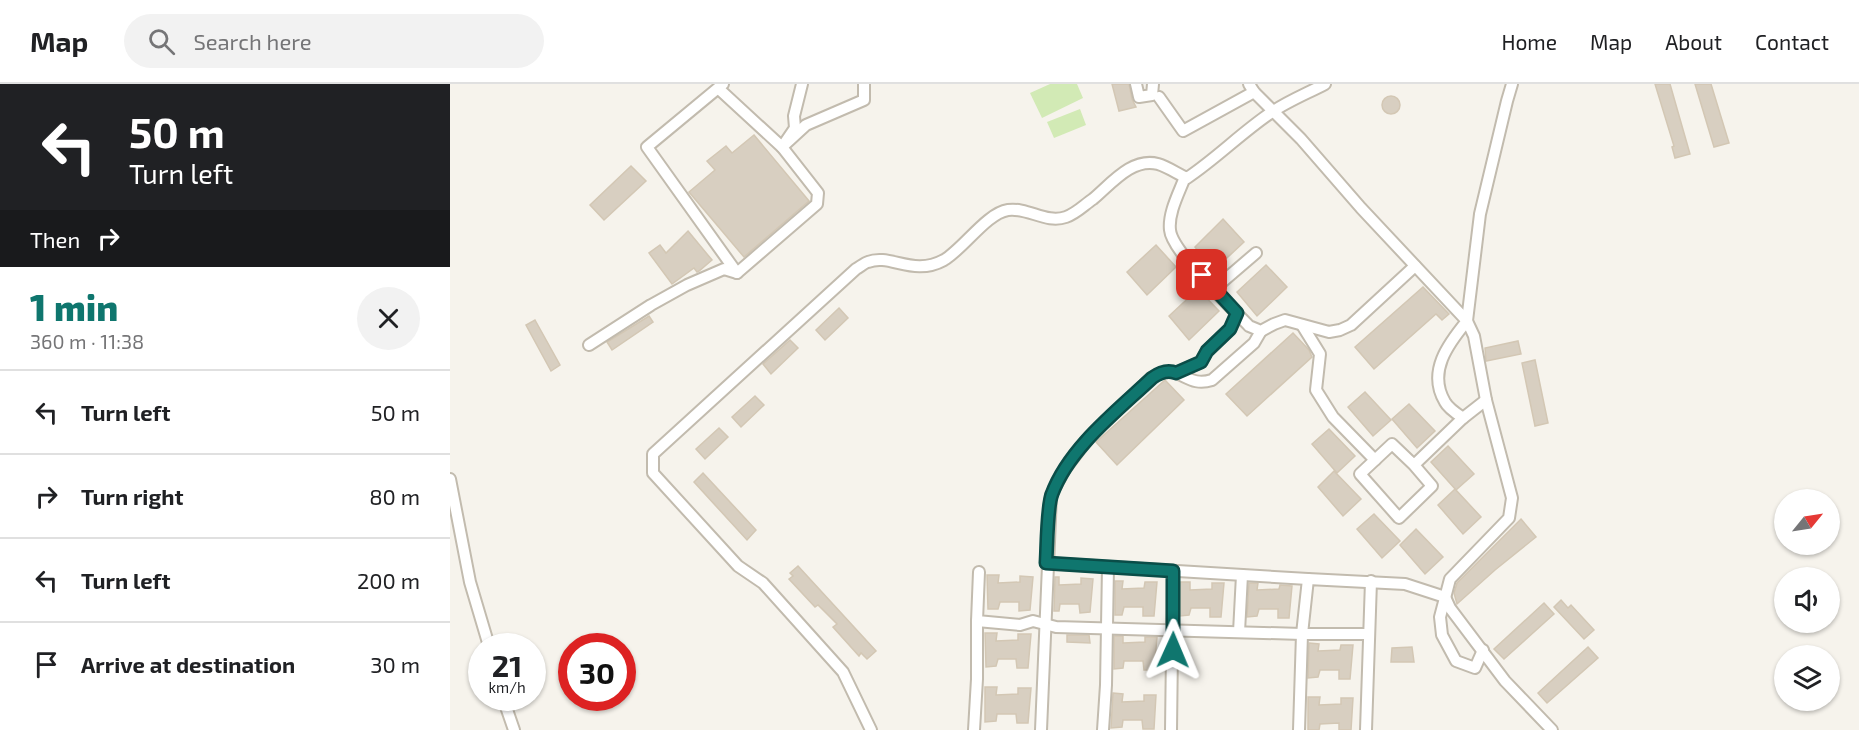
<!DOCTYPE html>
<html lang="en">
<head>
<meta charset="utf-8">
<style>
  body { margin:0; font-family:"Exo 2",sans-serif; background:#f2f2f2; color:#202124; height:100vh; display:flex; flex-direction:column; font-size:22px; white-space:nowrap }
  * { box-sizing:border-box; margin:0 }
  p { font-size:20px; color:#757577 }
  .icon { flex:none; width:33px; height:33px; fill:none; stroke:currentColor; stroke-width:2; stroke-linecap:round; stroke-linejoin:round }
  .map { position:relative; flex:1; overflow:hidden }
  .sheet { display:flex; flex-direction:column; background:#fff; width:450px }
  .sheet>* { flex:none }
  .guide { background:#202124; color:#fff; overflow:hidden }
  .needle { width:39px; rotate:60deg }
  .controls { position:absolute; left:1324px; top:405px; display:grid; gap:12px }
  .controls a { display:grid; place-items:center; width:66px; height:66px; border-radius:50%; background:#fff; box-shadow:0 2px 4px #0004; font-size:30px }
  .speed { position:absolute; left:18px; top:549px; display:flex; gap:12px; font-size:30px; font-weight:700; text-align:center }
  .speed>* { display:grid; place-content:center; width:78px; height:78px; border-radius:50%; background:#fff; box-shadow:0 2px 4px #0004; line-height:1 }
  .speed small { font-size:15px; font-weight:400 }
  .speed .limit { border:9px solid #d22; background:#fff; color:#111 }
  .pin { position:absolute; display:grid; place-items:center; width:51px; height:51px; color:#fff; margin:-26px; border-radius:12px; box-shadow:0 3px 9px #0006 }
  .me { position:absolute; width:66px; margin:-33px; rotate:1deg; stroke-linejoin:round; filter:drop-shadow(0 0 4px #0008) }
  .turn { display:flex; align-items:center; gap:21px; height:126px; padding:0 30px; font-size:27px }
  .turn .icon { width:78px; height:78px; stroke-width:2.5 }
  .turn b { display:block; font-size:42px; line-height:51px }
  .then { display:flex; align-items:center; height:57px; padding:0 30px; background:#0003; gap:12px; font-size:22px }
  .round { display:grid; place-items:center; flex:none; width:63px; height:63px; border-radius:32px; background:#f2f2f2 }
  .overview { display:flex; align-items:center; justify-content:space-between; height:102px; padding:0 30px }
  h1 { font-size:36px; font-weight:800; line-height:45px; color:#0f766e }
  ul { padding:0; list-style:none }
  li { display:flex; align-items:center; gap:18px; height:84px; padding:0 30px; border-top:2px solid #e0e0e0 }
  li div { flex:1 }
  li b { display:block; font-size:22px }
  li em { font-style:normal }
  header { display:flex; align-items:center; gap:36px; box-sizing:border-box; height:84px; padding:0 30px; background:#fff; border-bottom:2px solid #e0e0e0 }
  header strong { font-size:28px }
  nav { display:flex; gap:33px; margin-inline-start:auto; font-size:21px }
  .search { width:420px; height:54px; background:#f2f2f2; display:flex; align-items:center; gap:15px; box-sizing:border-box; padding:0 21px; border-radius:33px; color:#757577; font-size:22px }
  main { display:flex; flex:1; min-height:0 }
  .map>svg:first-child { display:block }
  .green { fill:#d2eab5 }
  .building { fill:#d8cfc1; stroke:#d3c7b4; stroke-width:1.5 }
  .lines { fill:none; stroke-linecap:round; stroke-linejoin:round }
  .minor-casing { stroke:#c2bbae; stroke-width:14 }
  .minor { stroke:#fff; stroke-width:10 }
  .route-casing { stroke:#0a4d48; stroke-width:15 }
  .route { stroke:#0f766e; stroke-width:10 }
</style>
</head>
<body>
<header>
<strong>Map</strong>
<div class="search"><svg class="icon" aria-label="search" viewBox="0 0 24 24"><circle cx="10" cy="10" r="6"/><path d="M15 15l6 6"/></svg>Search here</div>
<nav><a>Home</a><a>Map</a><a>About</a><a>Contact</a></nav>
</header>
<main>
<section class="sheet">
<div class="guide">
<div class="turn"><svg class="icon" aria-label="left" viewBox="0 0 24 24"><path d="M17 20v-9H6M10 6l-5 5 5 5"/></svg><div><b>50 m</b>Turn left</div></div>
<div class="then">Then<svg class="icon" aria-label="right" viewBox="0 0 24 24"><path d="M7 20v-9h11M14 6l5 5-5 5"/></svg></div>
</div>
<div class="overview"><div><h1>1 min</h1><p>360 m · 11:38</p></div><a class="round"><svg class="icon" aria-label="close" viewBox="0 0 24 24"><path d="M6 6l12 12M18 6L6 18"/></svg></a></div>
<ul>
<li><svg class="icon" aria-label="left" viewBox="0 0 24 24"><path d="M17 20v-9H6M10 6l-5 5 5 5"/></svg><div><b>Turn left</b></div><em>50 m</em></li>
<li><svg class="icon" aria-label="right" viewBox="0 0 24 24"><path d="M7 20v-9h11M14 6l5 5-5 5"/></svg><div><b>Turn right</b></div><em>80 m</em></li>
<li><svg class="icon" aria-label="left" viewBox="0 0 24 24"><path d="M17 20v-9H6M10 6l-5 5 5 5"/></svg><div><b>Turn left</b></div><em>200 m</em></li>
<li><svg class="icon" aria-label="arrive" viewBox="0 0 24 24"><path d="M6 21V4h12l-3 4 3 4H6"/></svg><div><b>Arrive at destination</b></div><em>30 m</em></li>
</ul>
</section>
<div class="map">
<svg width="1409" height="646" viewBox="0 0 1409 646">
  <rect width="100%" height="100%" fill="#f6f3ec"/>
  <g class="green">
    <polygon points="600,0 627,0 633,14 592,34 580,9"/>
    <polygon points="630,25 636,41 604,54 597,38"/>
  </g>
  <g class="building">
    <polygon points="662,0 679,0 682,15 686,23 669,27"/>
    <polygon points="1205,0 1220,0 1240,70 1225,74 1222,63 1224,62"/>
    <polygon points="1245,0 1261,0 1279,59 1264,63"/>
    <circle cx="941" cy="21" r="9"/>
    <polygon points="304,51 359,117 294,173 239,108 265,86 257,77 276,62 282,69"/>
    <polygon points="181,82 196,97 154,136 140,121"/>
    <polygon points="773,135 794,158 764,186 745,163"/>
    <polygon points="238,147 262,176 249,187 247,188 244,184 222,200 199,169 210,161 216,169"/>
    <polygon points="706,161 726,183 697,211 677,188"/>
    <polygon points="816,181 837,203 807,232 787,208"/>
    <polygon points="973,203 999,230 992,236 986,230 924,285 905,263"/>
    <polygon points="748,205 769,227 739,256 719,232"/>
    <polygon points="389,224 398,234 375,256 366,246"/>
    <polygon points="199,232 203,238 162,266 157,258"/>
    <polygon points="85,236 110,281 101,287 76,241"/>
    <polygon points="843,249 859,266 862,273 797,332 776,310"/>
    <polygon points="340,256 348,264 321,290 313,280"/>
    <polygon points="1068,257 1071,270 1036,277 1035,264"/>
    <polygon points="1085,276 1098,339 1085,342 1072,279"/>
    <polygon points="715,296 734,316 667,381 646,358"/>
    <polygon points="915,308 941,336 923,352 898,323"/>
    <polygon points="305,312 314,321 291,343 282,333"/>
    <polygon points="959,320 985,347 967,364 942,335"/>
    <polygon points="269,344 278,353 255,375 246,365"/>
    <polygon points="879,345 905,372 887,389 862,360"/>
    <polygon points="998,362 1024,390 1006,406 981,378"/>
    <polygon points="884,387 911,415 893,432 868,403"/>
    <polygon points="253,389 306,446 297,456 244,398"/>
    <polygon points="1005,405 1031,433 1013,450 988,421"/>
    <polygon points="924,430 950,457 932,474 907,445"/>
    <polygon points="1071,435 1086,453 1045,486 1007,520 1004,509 1007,499"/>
    <polygon points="966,445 993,473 975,490 950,461"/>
    <polygon points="348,482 426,567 417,575 411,569 409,572 383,543 387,540 368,521 365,523 339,495 343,492 340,489"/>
    <polygon points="537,491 549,491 548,499 570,498 570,492 583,493 580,526 569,527 569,518 550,518 548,525 538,525"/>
    <polygon points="605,493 609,493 609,501 631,500 631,494 643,495 640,528 630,529 629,520 610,520 609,527 604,527"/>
    <polygon points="665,497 673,497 672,505 694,504 695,498 707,498 704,532 693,532 693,523 674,523 672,531 665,531"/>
    <polygon points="730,498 740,498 740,506 762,505 762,499 774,499 771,533 760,533 760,524 741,524 739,531 730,532"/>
    <polygon points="799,499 808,499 807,506 829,505 830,501 842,502 839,534 828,534 828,525 809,525 807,532 797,533"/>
    <polygon points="1111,516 1118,524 1121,521 1144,546 1134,555 1104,523"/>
    <polygon points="1094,519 1104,530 1054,575 1044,565"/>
    <polygon points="535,549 547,549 546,557 568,556 568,550 581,550 578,584 567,584 566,575 548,575 546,582 536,583"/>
    <polygon points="617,551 639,551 640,559 617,558"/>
    <polygon points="664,552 673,552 673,559 695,558 695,553 707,553 704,586 694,586 693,577 674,577 673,584 664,585"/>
    <polygon points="859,559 869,560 868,567 890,566 891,561 903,561 900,595 889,595 889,586 870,586 868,593 858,594"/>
    <polygon points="962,563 964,578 941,578 942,564"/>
    <polygon points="1138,563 1148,574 1097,619 1088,609"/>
    <polygon points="535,603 547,603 546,611 568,610 568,604 581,604 578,639 567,639 566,630 547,630 546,637 535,638"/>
    <polygon points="663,609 673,610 672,618 694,617 694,611 706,611 704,645 693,645 692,636 673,636 672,643 661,644"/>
    <polygon points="858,613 870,613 869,621 891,620 891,614 903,614 901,646 889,646 889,639 870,640 869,646 858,646"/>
  </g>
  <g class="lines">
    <g class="minor-casing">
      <g id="minor">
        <polyline points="273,0 197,63 287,189"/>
        <polyline points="686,0 689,13 702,11 703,0"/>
        <path d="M799,0l5,8 47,47 60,69 106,113c-19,23 -40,51 -22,81 3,6 12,12 18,16"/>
        <polyline points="269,5 332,63 345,44 344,32 352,0"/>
        <polyline points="709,13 733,47 804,8"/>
        <path d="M735,93c-6,16 -17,36 -15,53 2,22 62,78 79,96l12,5 13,-7 11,-4 44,12 11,-2 11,-5 64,-59"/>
        <polyline points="764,205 806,169"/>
        <polyline points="852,241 870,270 866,306 883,333 925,376"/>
        <polyline points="139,261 201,221 237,201 274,185 287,189 367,120 368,109 332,63 356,41 414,16 414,0"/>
        <polyline points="726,289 751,278 757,267 780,245 787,229"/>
        <polyline points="964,381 982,402 949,434 910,390 942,360 964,381 1013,334 1036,316"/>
        <polyline points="0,395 20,498 39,562"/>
        <polyline points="596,479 858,495"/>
        <polyline points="529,488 527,537 570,541 583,537 606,543 852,550 919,550"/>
        <polyline points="789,548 792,491"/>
        <polyline points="1033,566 1025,584 1006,577 992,551 990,533 1000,495 1059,434 1062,414 1036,316 1024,252 1017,237 1030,130 1057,17 1062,0"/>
        <polyline points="53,614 64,646"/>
        <path d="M421,646l-28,-58 -80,-89 -25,-17 -85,-93v-19l203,-185c4,-2 8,-6 12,-7 22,-9 45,15 76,-2 19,-11 43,-47 64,-50 20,-3 38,14 58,7 11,-4 18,-12 27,-18 18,-15 39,-42 65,-35 10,3 20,10 29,14 30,-20 55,-46 85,-66 16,-11 36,-19 53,-28"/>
        <polyline points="524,646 527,595 527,537"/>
        <path d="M591,646l10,-235 14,-26 25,-33 61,-58c30,-18 33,11 61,2l42,-37 7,-12"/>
        <polyline points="653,646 656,601 658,483"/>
        <polyline points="721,646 723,487"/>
        <polyline points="849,646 852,550 858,495 955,500 995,513 1000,524 1055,597 1102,646"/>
        <polyline points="916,646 921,497"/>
      </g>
    </g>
    <use href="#minor" class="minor"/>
  </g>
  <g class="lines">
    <g class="route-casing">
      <path id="route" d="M723,566v-79l-127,-8c1,-15 1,-57 6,-69 17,-46 65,-83 100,-116 7,-5 15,-9 24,-5l25,-11 6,-11 23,-22 7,-16 -35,-38"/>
    </g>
    <use href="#route" class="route"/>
  </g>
</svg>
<div class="controls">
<a><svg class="needle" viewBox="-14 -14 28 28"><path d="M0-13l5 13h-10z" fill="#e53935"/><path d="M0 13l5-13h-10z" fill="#757577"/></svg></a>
<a><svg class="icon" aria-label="sound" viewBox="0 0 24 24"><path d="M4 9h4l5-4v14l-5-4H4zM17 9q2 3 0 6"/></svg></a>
<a><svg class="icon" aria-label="layers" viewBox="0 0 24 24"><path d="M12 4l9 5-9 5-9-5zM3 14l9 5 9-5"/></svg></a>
</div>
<div class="speed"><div>21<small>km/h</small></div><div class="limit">30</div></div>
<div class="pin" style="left:752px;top:191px;background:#d93025"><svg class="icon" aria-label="arrive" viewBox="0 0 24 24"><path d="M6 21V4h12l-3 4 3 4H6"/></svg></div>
<svg class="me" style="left:723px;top:566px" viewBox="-20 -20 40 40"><path d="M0-17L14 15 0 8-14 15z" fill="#0f766e" stroke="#fff" stroke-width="4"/></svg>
</div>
</main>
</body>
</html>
